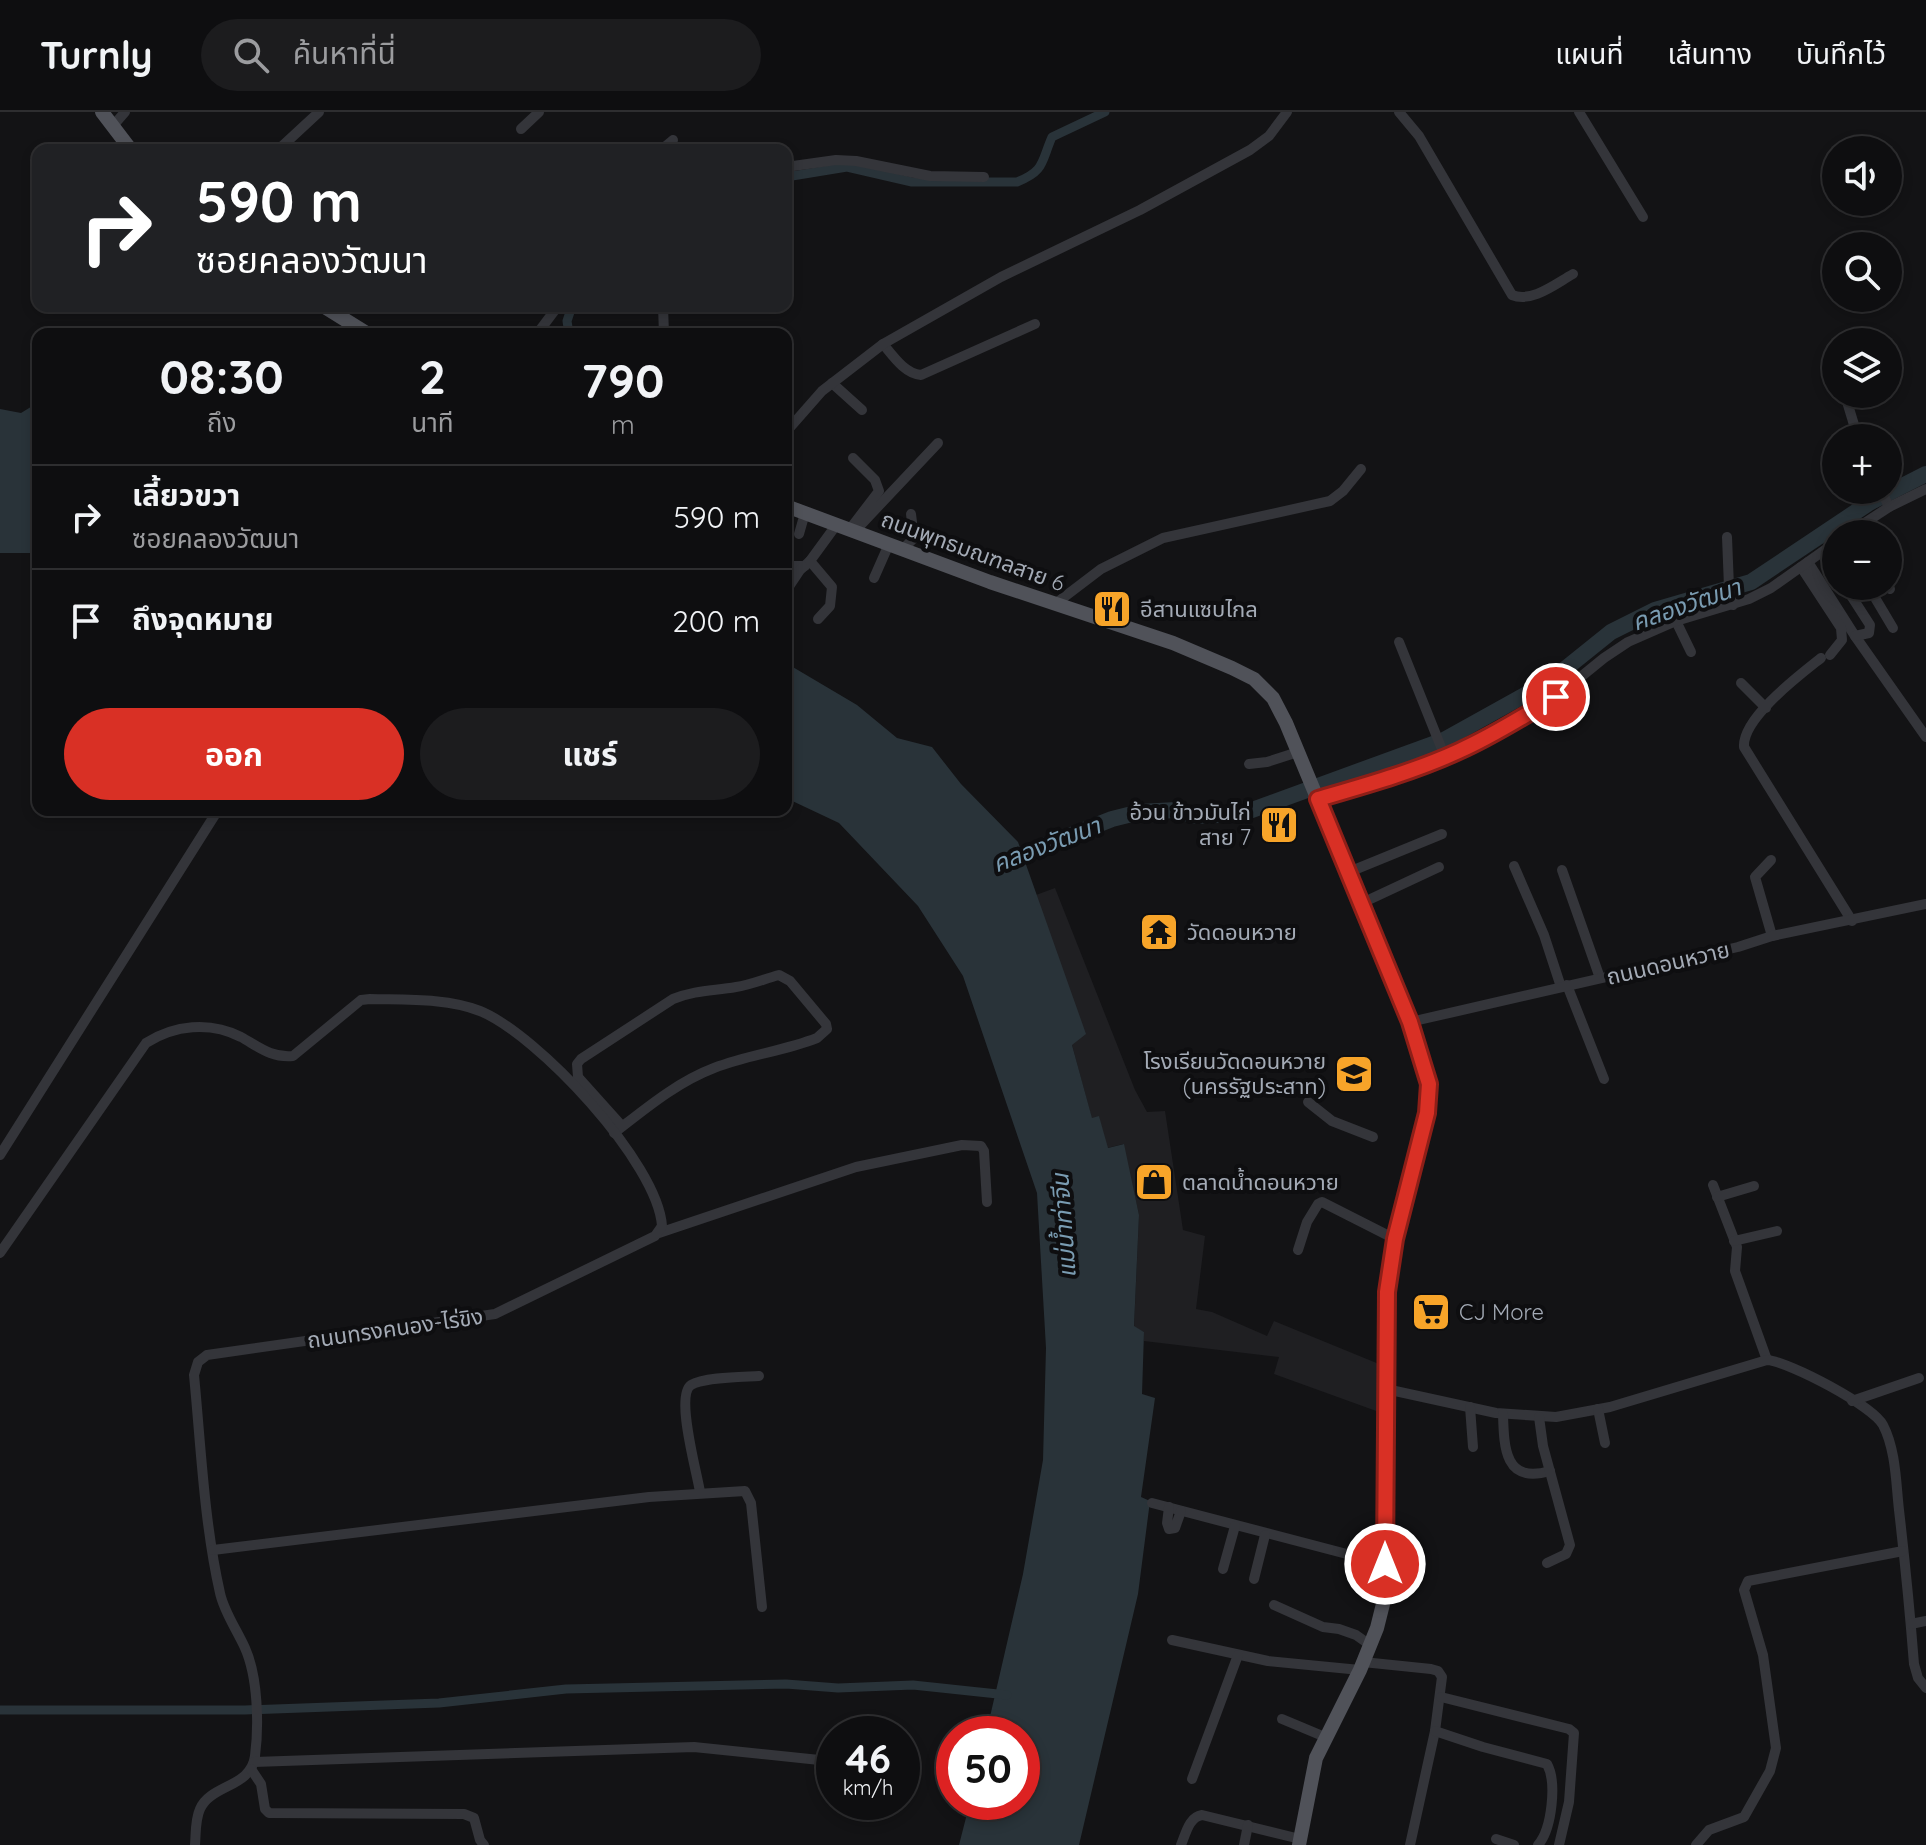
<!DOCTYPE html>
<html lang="th">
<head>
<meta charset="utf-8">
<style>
  body { margin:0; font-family:Quicksand,"Noto Sans Thai",sans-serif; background:#1c1c1e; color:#f1f3f6; height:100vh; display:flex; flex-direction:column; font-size:30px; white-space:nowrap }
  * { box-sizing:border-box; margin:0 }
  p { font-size:26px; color:#9b9c9f }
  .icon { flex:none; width:44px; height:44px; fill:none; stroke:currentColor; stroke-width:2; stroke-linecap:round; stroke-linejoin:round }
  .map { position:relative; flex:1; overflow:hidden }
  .drawer { position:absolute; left:32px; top:216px; width:760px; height:488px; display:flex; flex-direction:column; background:#0e0e10; border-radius:16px; box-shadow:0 4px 12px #0003,0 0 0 2px #2e2e30 }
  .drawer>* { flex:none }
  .banner { position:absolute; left:32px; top:32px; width:760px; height:168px; border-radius:16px; box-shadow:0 4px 12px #0003,0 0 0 2px #2e2e30; background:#202124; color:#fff; overflow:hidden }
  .fabs { position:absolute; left:1822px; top:24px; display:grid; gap:16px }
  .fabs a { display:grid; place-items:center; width:80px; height:80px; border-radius:50%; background:#0e0e10; box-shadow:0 4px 12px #0003,0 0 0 2px #2e2e30; font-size:40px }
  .speed { position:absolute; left:816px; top:1604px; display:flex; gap:16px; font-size:40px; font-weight:700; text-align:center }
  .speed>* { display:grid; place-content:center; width:104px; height:104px; border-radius:50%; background:#0e0e10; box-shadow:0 4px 12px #0003,0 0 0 2px #2e2e30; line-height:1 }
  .speed small { font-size:20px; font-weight:400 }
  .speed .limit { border:12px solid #d22; background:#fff; color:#111 }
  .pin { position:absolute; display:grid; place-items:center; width:68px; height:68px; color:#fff; margin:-34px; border:4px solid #fff; border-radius:50%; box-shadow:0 2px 8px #0007 }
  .me { position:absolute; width:88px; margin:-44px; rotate:0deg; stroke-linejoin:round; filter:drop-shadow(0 0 6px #0008) }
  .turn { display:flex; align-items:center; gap:28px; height:168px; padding:0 32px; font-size:36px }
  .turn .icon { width:104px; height:104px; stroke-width:2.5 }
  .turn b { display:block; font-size:56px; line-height:68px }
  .eta { display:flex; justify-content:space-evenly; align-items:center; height:136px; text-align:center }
  .eta b { font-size:48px; font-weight:700; line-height:56px }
  .primary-button { display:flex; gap:16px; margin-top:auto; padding:16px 32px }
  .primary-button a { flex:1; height:92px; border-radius:48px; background:#d93025; color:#fff; font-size:32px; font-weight:700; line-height:92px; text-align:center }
  .primary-button a+a { background:#1c1c1e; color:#f1f3f6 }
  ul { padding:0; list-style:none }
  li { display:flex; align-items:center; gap:24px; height:104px; padding:0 32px; border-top:2px solid #2e2e30 }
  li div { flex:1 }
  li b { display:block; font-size:30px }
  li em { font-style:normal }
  header { display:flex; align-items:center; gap:48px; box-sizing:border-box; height:112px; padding:0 40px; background:#0e0e10; border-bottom:2px solid #2e2e30 }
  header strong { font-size:38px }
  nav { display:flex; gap:44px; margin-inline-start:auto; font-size:28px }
  .search { width:560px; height:72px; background:#1c1c1e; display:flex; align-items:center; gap:20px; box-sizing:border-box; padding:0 28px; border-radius:44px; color:#9b9c9f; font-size:30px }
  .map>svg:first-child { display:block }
  .built { fill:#1f1f22 }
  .water { fill:#293339 }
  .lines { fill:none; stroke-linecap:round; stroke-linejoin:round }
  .canal { stroke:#293339; stroke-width:9 }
  .river { stroke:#293339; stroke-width:16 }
  .minor { stroke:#34353a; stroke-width:10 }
  .major { stroke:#505259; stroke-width:14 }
  .route-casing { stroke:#8d1f18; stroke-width:20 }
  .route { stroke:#d93025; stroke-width:14 }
  .labels { text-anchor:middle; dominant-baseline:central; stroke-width:8; stroke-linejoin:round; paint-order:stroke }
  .street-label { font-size:22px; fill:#a4abb6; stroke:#0e0e10 }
  .poi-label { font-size:22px; fill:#a4abb6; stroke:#0e0e10; text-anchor:start }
  .water-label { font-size:24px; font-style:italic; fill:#7a9cb2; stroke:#0e0e10 }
</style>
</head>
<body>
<header>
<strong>Turnly</strong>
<div class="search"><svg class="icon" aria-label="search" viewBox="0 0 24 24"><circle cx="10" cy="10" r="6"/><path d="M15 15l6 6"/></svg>ค้นหาที่นี่</div>
<nav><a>แผนที่</a><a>เส้นทาง</a><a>บันทึกไว้</a></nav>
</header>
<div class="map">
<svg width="1926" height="1733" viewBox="0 0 1926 1733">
  <rect width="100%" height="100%" fill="#131315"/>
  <polygon class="built" points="1055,776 1135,978 1147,1000 1165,999 1183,1118 1205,1124 1196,1197 1212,1200 1267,1224 1274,1209 1379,1252 1379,1300 1274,1262 1279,1245 1144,1229 1144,1220 1134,1215 1139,1103 1123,1032 1107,1036 1099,1005 1092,1007 1072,933 1036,783"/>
  <g class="water">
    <polygon points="34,293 38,295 38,441 0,441 0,297 21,301"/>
    <polygon points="786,551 857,593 897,626 932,635 961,672 1018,730 1086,922 1072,933 1092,1006 1099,1004 1108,1036 1124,1032 1139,1103 1134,1214 1144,1220 1142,1282 1155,1286 1141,1385 1150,1389 1138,1482 1079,1733 959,1733 970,1690 1022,1690 1022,1622 986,1622 1023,1462 1043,1348 1046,1236 1037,1081 963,864 918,794 839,711 786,686"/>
  </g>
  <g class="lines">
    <g class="canal">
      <path d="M786,65l61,-10 65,15h105c28,-11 24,-20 35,-45l53,-25"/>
      <polyline points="569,222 567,209 572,194"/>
      <polyline points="0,1598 245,1598 439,1591 566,1577 786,1572 838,1576 913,1573 1007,1583"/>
    </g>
    <polyline class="river" points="1003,750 1112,707 1140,700 1176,698 1194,704 1241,702 1444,628 1550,569 1611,520 1655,498 1751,470 1869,391 1926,362"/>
    <g class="minor">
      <path d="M1399,0l20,24 93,159c20,8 43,-11 61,-21"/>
      <polyline points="1579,0 1643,105"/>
      <polyline points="112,15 125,0"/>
      <polyline points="521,17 539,0"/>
      <polyline points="278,38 319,0"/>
      <polyline points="661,38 673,28"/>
      <polyline points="786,55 836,48 856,49 930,64 984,65"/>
      <polyline points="663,194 664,222"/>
      <polyline points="537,222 558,194"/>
      <path d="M883,232c10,12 22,30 38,31l114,-51"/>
      <polyline points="832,271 862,298"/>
      <polyline points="1845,283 1858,326"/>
      <polyline points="786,320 822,279 883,232 1001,165 1140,98 1250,38 1269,24 1287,0"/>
      <polyline points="853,346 875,368 879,379 853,413"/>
      <polyline points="1881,378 1889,395"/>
      <polyline points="855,419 938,331"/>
      <polyline points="799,422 805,401"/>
      <polyline points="1848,422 1889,395 1926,377"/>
      <polyline points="1727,425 1729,475 1733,493"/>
      <polyline points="902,438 914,426 911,402"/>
      <polyline points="1808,450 1855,524 1926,625"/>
      <polyline points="1801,455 1841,516 1842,528 1830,543"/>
      <polyline points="786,460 794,454 805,454"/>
      <polyline points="874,466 889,432"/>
      <polyline points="1888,473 1890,477"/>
      <polyline points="1868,474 1893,516"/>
      <polyline points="786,479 800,458 810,449"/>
      <polyline points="1850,482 1870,513 1869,521 1855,524"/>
      <polyline points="1055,492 1101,457 1163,426 1330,389 1343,379 1361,357"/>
      <polyline points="786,495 788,499 786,506"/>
      <polyline points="818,507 830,494 832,475 810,449 837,412"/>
      <polyline points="1676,509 1691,540"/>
      <polyline points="1399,530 1445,645"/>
      <path d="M1821,546c-20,16 -79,60 -77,89l108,174"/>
      <polyline points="1741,571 1766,596"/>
      <polyline points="1249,652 1267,650 1298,640"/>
      <polyline points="1318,687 1418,656 1498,620 1556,585 1604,546 1628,530 1676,509 1749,487 1771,476 1836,430"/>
      <polyline points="1771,748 1755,765 1772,824"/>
      <polyline points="1514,754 1544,823 1561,875"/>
      <polyline points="1562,758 1600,866"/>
      <polyline points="1349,760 1442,722"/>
      <polyline points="1362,791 1439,755"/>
      <polyline points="1567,873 1604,967"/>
      <polyline points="1410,910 1738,835 1772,824 1926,792"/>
      <polyline points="1308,990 1332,1009 1373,1025"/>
      <path d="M614,1021c31,-24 63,-51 100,-65 34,-13 70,-17 103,-30l10,-9 -1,-5 -36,-43 -11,-6c-15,4 -29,10 -43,12 -23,4 -40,3 -63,12l-92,60 -4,5 1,13 44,49"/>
      <polyline points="0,1043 218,698"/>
      <polyline points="1713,1073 1737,1135 1735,1159 1767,1248"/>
      <polyline points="1717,1085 1754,1074"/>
      <polyline points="659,1121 856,1055 962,1033 981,1034 984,1039 987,1090"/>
      <polyline points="1734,1129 1777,1119"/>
      <polyline points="1298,1138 1307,1110 1318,1092 1322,1090 1395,1127"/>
      <path d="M0,1141l146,-210c28,-18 64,-22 95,-6 18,10 30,21 52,19l68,-56 9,-1c35,1 77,-1 110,12 57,23 178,152 182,215l-7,10 -160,78 -288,41 -9,7 -4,13c7,72 10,147 26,218 4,19 17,37 25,55 13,29 14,77 10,108 -4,32 -44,28 -55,53 -5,11 -4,24 -5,36"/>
      <path d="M1386,1277l110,24 60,4 54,-10 157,-47c23,2 106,46 116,65 13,25 13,59 16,85 6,52 11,103 15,154l4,14 8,10"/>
      <polyline points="1852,1289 1919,1266"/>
      <polyline points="1470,1295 1473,1335"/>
      <polyline points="1598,1297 1605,1331"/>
      <path d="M1503,1302c1,35 2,70 47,57"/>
      <polyline points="1539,1305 1543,1334 1570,1433 1566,1442 1547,1451"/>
      <path d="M700,1380c-3,-20 -25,-96 -9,-107 13,-8 51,-8 68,-9"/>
      <polyline points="1152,1391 1385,1452"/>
      <polyline points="1169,1395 1167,1411 1169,1417 1175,1416 1181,1399"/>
      <polyline points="213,1438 649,1385 745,1379 751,1391 762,1495"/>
      <polyline points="1223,1457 1235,1414"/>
      <polyline points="1254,1467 1265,1423"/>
      <polyline points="1274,1493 1323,1515 1339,1517 1356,1523 1370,1533"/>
      <polyline points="1911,1512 1926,1509"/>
      <polyline points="1172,1528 1268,1549 1360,1558"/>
      <polyline points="1363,1550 1431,1557 1438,1559 1442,1565 1435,1619 1410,1733"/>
      <polyline points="1441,1585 1569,1617 1574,1621 1569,1690 1559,1733"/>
      <polyline points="1282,1607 1325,1625"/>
      <path d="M1435,1619l48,16 64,17c10,18 5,65 -9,81"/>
      <polyline points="254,1650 694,1635 829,1649 834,1653"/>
      <polyline points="251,1657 261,1672 265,1697 269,1701 464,1702 474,1706 480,1728 484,1733"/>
      <polyline points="1192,1667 1238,1543"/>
      <polyline points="1496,1727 1514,1733"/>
      <path d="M1181,1733c5,-12 8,-28 21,-30l98,24"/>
      <polyline points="1244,1733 1248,1713"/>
      <polyline points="1696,1733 1709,1718 1744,1705 1770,1659 1776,1636 1763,1543 1744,1478 1748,1469 1903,1439"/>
    </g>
    <g class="major">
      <polyline points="102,0 131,38"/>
      <polyline points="323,194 368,222"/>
      <polyline points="786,394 990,470 1173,531 1232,556 1254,567 1273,586 1286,611 1410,910 1428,963 1430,983 1395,1127 1387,1180 1385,1463 1383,1492 1377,1516 1360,1558 1316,1646 1299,1733"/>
    </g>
  </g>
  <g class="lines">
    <g class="route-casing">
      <path id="route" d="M1385,1452l2,-272 8,-53 32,-126 2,-29 -19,-62 -92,-223c48,-14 95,-27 141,-48 34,-15 65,-35 97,-54"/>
    </g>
    <use href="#route" class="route"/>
  </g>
  <defs>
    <g id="restaurant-square" transform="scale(2)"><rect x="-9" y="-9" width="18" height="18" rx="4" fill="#f7a429" stroke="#0e0e10"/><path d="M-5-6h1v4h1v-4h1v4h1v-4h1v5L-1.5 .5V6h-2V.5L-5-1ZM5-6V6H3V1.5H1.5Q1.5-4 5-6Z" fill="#111"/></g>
    <g id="temple-square" transform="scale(2)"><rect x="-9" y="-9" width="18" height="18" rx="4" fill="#f7a429" stroke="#0e0e10"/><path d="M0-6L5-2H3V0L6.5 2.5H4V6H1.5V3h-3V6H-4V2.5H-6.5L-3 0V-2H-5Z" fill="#111"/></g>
    <g id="school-square" transform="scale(2)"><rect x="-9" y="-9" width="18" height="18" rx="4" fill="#f7a429" stroke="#0e0e10"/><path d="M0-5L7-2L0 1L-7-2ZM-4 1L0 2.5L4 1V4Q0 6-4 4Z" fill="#111"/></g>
    <g id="shop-square" transform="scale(2)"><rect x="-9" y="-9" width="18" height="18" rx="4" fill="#f7a429" stroke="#0e0e10"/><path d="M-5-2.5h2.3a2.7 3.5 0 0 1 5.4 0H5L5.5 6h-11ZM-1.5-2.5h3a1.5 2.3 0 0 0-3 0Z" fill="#111"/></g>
    <g id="supermarket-square" transform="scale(2)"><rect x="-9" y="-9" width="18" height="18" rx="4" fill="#f7a429" stroke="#0e0e10"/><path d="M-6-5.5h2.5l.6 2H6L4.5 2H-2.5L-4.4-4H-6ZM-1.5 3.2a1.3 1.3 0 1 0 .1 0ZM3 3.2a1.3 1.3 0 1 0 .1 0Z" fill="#111"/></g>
  </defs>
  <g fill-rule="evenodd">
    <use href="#restaurant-square" x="1112" y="497"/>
    <use href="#restaurant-square" x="1279" y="713"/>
    <use href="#temple-square" x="1159" y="820"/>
    <use href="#school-square" x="1354" y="962"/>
    <use href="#shop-square" x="1154" y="1070"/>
    <use href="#supermarket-square" x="1431" y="1200"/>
  </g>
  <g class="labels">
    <g class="street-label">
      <text transform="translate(973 439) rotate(20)">ถนนพุทธมณฑลสาย 6</text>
      <text transform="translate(1668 851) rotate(-13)">ถนนดอนหวาย</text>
      <text transform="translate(395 1216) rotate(-8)">ถนนทรงคนอง-ไร่ขิง</text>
    </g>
    <g class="poi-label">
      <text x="1140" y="497">อีสานแซบไกล</text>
      <text x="1251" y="700" text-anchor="end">อ้วน ข้าวมันไก่<tspan x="1251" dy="25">สาย 7</tspan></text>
      <text x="1187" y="820">วัดดอนหวาย</text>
      <text x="1326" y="949" text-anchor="end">โรงเรียนวัดดอนหวาย<tspan x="1326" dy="25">(นครรัฐประสาท)</tspan></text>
      <text x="1182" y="1070">ตลาดน้ำดอนหวาย</text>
      <text x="1459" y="1200">CJ More</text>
    </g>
    <g class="water-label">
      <text transform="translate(1686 492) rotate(-19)">คลองวัฒนา</text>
      <text transform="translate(1046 732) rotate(-21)">คลองวัฒนา</text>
      <text transform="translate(1063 1114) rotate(-94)">แม่น้ำท่าจีน</text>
    </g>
  </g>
</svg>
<div class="fabs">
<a><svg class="icon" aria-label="sound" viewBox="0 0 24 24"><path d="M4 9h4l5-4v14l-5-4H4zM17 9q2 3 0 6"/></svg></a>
<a><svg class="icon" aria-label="search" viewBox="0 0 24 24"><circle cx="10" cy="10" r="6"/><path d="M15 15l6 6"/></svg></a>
<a><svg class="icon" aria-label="layers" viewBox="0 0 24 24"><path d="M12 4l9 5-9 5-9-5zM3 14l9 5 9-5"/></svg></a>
<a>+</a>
<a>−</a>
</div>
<div class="speed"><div>46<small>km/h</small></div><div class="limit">50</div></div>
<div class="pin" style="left:1556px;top:585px;background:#d93025"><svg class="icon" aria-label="arrive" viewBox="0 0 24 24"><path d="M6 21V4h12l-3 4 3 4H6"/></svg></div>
<svg class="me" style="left:1385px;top:1452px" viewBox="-20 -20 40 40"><circle r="17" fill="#d93025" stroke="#fff" stroke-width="3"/><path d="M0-11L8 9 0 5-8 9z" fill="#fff"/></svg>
<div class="banner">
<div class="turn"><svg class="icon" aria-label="right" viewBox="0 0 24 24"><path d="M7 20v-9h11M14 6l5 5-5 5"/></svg><div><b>590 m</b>ซอยคลองวัฒนา</div></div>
</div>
<section class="drawer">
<div class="eta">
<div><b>08:30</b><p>ถึง</p></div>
<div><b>2</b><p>นาที</p></div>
<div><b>790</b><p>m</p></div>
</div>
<ul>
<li><svg class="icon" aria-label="right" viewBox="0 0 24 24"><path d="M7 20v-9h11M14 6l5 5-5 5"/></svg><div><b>เลี้ยวขวา</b><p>ซอยคลองวัฒนา</p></div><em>590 m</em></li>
<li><svg class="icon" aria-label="arrive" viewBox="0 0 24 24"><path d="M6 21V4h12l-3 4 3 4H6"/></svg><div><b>ถึงจุดหมาย</b></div><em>200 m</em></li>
</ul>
<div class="primary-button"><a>ออก</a><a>แชร์</a></div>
</section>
</div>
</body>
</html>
